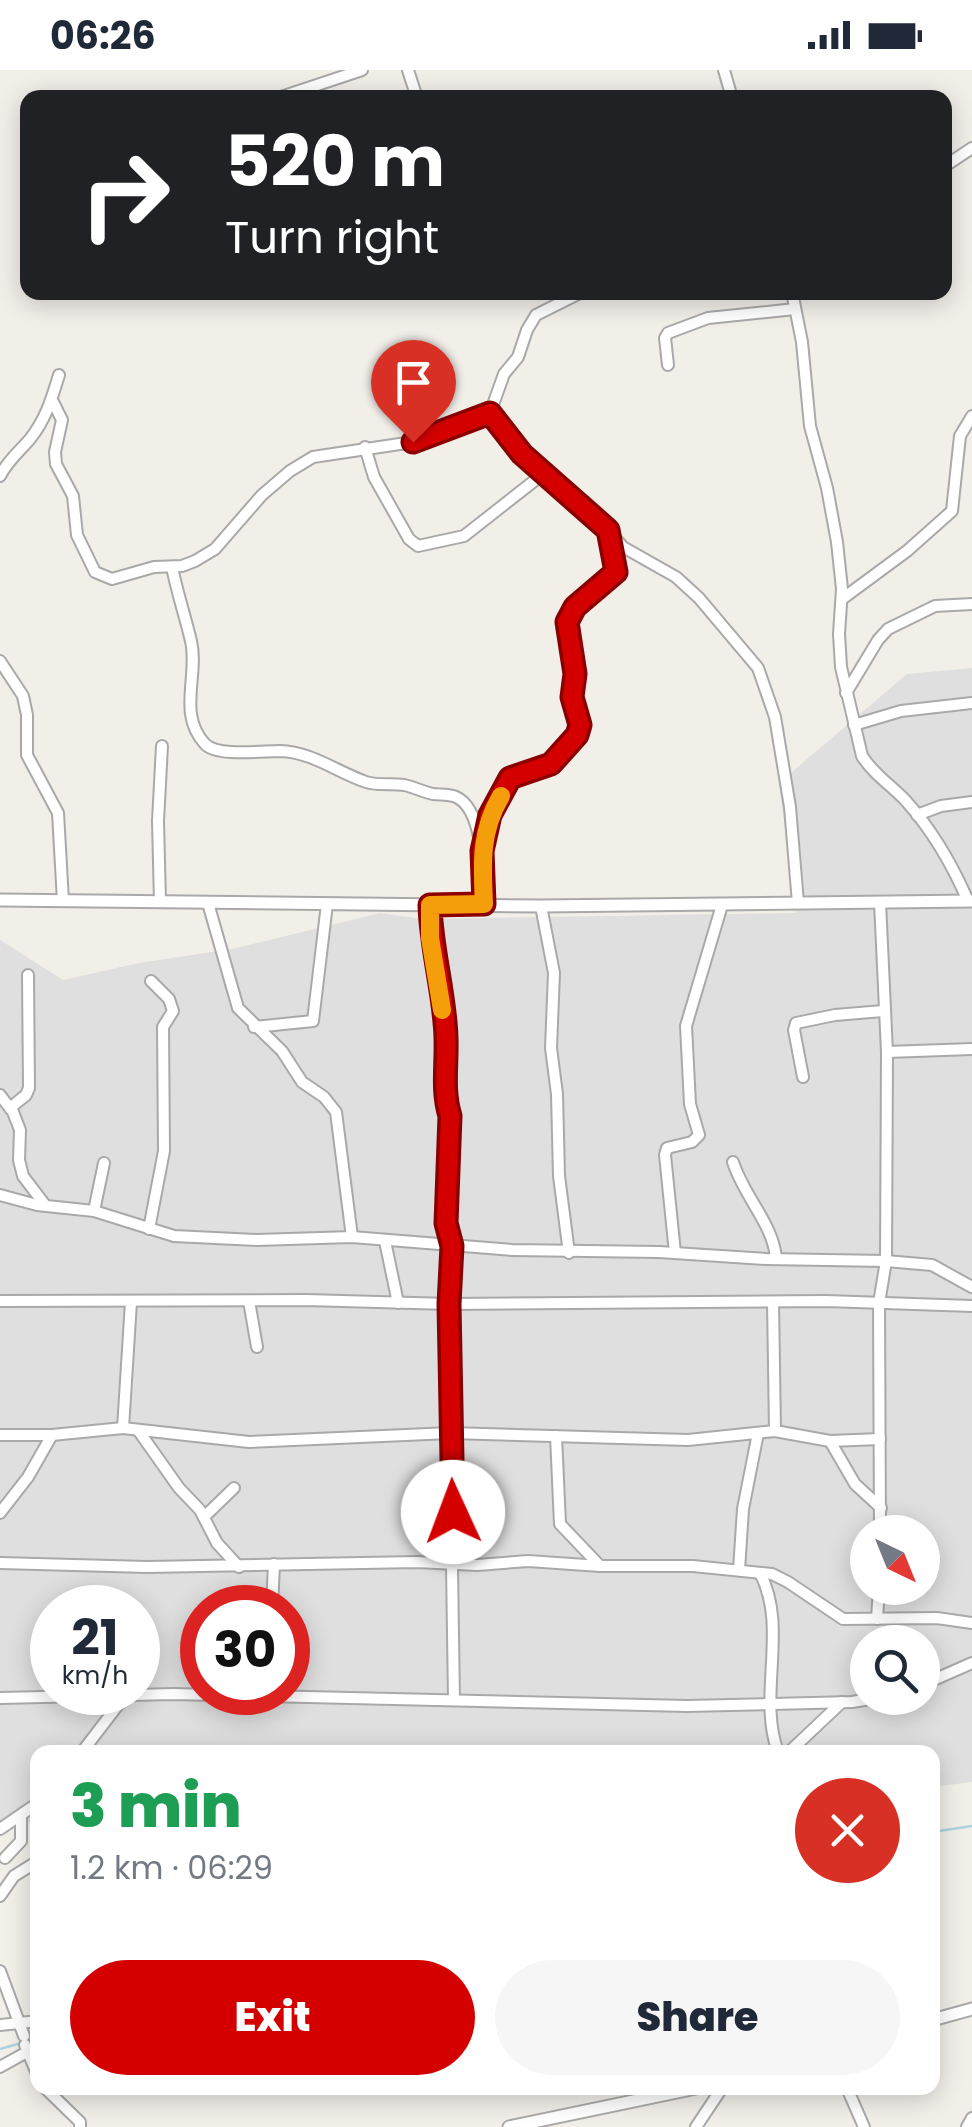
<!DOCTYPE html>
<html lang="en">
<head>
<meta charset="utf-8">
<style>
  body { margin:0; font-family:Poppins,sans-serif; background:#f6f6f7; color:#1f2937; height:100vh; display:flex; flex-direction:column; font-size:38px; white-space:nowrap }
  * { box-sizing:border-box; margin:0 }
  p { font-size:32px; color:#747a83 }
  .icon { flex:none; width:55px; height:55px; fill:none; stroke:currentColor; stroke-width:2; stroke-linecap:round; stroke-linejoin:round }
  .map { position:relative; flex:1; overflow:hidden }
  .drawer { position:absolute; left:30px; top:1675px; width:910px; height:350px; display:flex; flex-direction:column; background:#fff; border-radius:20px; box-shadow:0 5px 25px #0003 }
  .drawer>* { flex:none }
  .guide { position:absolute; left:20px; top:20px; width:932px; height:210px; border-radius:20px; box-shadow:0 5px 25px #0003; background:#202124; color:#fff; overflow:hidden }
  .needle { width:65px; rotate:137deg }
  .fabs { position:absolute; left:850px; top:1445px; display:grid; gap:20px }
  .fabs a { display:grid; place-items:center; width:90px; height:90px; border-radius:50%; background:#fff; box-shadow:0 5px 25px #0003; font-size:50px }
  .speed { position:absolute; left:30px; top:1515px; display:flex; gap:20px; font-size:50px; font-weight:700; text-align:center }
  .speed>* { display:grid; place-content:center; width:130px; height:130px; border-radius:50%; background:#fff; box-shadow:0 5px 25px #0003; line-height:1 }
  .speed small { font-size:25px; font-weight:400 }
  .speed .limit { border:15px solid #d22; background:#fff; color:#111 }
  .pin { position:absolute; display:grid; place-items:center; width:85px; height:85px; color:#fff; margin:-102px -42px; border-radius:50% 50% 50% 0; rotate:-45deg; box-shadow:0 0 10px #0007 }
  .pin .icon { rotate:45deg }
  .me { position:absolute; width:110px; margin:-55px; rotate:358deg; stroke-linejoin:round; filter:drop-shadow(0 0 8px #0008) }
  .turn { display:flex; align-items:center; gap:35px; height:210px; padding:0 40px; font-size:45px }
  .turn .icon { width:130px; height:130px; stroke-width:2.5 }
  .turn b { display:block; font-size:70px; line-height:85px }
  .round { display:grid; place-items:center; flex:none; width:105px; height:105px; border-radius:52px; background:#f6f6f7 }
  .head { display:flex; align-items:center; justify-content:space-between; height:170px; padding:0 40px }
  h1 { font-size:60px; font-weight:800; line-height:75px; color:#1e9e55 }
  .primary-button { display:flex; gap:20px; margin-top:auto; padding:20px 40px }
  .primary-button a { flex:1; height:115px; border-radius:60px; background:#d40000; color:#fff; font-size:40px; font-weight:800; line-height:115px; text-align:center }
  .primary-button a+a { background:#f6f6f7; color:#1f2937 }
  .status { display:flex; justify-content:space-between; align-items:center; height:70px; padding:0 50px; background:#fff; direction:ltr }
  .status svg { height:28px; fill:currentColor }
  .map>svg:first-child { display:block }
  .residential { fill:#e0dfdf; fill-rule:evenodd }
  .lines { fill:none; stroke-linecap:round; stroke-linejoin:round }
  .stream { stroke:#aad3df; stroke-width:2.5 }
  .minor-casing { stroke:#a9a9a9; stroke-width:14 }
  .tertiary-casing { stroke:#a9a9a9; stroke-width:15 }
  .minor { stroke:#fff; stroke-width:10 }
  .tertiary { stroke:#fff; stroke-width:11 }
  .route-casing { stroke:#8a0000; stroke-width:25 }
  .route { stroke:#d40000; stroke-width:18 }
  .slow { stroke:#f59e0b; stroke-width:18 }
</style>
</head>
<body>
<div class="status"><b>06:26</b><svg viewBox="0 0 49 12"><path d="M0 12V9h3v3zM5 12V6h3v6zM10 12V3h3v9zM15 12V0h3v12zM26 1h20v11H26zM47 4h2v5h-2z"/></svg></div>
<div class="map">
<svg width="972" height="2057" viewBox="0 0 972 2057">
  <rect width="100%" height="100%" fill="#f2efe9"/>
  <path class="residential" d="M972,598v1114l-39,5 -1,-35h-894l-1,68 -14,4 -23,-1v-883l63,40 76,-17 93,-14 148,-36 42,6 374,-6 -17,-130 128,-109zM868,1462h54v56h-54zM52,1538h86v84h-86zM202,1538h86v84h-86zM868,1572h54v56h-54z"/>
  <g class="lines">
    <g class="stream">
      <polyline points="932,1762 972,1756"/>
      <polyline points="0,1979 21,1973"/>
    </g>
    <g class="minor-casing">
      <g id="minor">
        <polyline points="408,0 417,28"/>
        <polyline points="724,0 732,28"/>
        <polyline points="278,28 362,0"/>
        <polyline points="945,96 972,78"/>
        <path d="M792,222l10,50 8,84 17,62 10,54 5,47 -3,45 2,33 21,89c12,19 29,29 44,45 27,30 46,63 62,100"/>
        <polyline points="668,295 665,268 668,263 708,248 795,239"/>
        <polyline points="53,332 62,350 55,382 56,394 73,426 77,465 95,502 112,509 154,497 182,496 195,491 215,479 262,425 290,401 313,387 413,372 490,343"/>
        <polyline points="490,343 522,384 599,450 623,477 676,507 699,528 758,598 775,647 790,737 798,833"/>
        <polyline points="490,343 504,304 518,287 527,260 536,245 582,222"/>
        <polyline points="365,377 374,407 409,469 418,476 464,466 543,404"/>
        <path d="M0,406c8,-16 19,-24 30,-37 16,-20 22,-41 29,-64"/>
        <path d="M172,497c5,25 13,49 19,74 8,35 -14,73 14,103 12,13 57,7 75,7 32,1 57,21 86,31 12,4 26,1 38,3 10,2 19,7 29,9 8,1 16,0 23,3 29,13 27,81 28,107"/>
        <polyline points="842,529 907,481 952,441 960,366 972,346"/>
        <polyline points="0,591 23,626 27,645 27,685 58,743 63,831"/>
        <polyline points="846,623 878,570 888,559 935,536 972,534"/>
        <polyline points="854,655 901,641 972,633"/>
        <polyline points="917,745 941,736 972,732"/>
        <polyline points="482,779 490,745 510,708 551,694 577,665 580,655 572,627 575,604 567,552 575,537 613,508 616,502 608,461"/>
        <polyline points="160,832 158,751 162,676"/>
        <polyline points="208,833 238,938 282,981 302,1012 324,1027 336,1042 352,1167"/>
        <path d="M430,835c1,45 15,89 16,133 1,27 -4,52 4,78l-4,107 7,23 -4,58 1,129 238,7 87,-9 55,10 25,43 26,24"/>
        <polyline points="541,836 554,903 551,978 557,1024 559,1106 569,1183"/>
        <polyline points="254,957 313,951 327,834"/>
        <polyline points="887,982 972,979"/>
        <polyline points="803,1007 794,960 796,953 835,945 883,941"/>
        <polyline points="0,1025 13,1042 20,1060 19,1090 23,1106 45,1135"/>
        <polyline points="10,1038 26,1025 29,1018 28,905"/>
        <path d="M733,1092c11,35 41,63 43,97"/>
        <polyline points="0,1125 37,1135 94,1141 174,1166 257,1170 352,1167 512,1180 659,1182 766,1189 886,1191 932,1195 972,1217"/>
        <polyline points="94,1141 104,1093"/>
        <polyline points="149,1159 164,1081 163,957 173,941 169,929 151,911"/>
        <polyline points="385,1171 398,1233"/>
        <polyline points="675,1183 665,1085 667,1078 692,1072 699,1065 690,1034 686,956 722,835"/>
        <polyline points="0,1231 306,1230 449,1234 826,1231 972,1236"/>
        <polyline points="249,1231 257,1277"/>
        <polyline points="773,1232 775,1361"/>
        <polyline points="123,1358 131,1232"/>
        <polyline points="138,1360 179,1418 200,1440 217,1473 239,1497"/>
        <polyline points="0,1365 52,1365 123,1358 249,1372 450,1363 454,1630"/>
        <polyline points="556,1366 560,1454 600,1496"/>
        <polyline points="830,1371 880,1369"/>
        <polyline points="0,1443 28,1407 52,1365"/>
        <polyline points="205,1446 234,1418"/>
        <polyline points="880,1462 879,1233 886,1191 887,982 880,832"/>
        <polyline points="0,1493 147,1497 417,1492 477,1495 528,1491 600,1496 693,1496 772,1504 788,1512 843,1549 937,1548 972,1553"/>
        <polyline points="739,1500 743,1439 758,1363"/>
        <path d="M760,1503c29,55 -3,123 18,179"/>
        <polyline points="272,1538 274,1494"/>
        <polyline points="877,1549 879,1518"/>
        <polyline points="922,1615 972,1593"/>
        <polyline points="0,1628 174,1624 687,1636 852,1632 876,1628"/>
        <polyline points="82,1682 118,1635 130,1626"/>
        <polyline points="789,1682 842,1632"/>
        <polyline points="0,1759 38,1733"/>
        <polyline points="5,1788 21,1771 21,1746"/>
        <polyline points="0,1826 14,1806 38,1791"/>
        <polyline points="0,1901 24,1966"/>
        <polyline points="0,1955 38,1951"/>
        <polyline points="25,1975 38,2006"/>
        <polyline points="0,1997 27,1982"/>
        <polyline points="45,2018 80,2052 80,2057"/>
        <polyline points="847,2018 864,2057"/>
        <polyline points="696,2057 722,2018"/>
        <polyline points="967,2057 972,2048"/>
      </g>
    </g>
    <g class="tertiary-casing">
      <g id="tertiary">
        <polyline points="0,830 541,836 972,831"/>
        <polyline points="932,1950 972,1939"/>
        <polyline points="509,2057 696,2018"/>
      </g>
    </g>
    <use href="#minor" class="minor"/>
    <use href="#tertiary" class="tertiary"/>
  </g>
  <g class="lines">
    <g class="route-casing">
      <path id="route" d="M413,372l77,-29 32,41 86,76 8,42 -41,35 -8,15 8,52 -3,23 8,28 -3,10 -26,29 -41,14 -20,37 -8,36 2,53 -54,1c1,45 15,89 16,133 1,27 -4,52 4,78l-4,107 6,23 -3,58 4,208"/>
    </g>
    <use href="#route" class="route"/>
    <path class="slow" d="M442,940l-12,-72v-33l54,-1c-2,-40 -4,-73 17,-108"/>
  </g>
</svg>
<div class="fabs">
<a><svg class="needle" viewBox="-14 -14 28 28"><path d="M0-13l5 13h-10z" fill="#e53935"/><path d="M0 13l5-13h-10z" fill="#747a83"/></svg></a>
<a><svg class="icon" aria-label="search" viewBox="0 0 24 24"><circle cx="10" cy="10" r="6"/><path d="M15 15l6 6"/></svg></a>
</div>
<div class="speed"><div>21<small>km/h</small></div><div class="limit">30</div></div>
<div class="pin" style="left:413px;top:372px;background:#d93025"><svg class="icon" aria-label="arrive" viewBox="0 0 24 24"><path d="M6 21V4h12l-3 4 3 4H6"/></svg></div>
<svg class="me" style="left:453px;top:1442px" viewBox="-20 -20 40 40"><circle r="19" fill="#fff"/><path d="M0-13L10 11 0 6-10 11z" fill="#d40000"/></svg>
<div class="guide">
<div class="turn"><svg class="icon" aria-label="right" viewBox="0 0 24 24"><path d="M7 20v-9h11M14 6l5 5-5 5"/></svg><div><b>520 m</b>Turn right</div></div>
</div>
<section class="drawer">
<div class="head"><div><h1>3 min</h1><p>1.2 km · 06:29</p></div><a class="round" style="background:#d93025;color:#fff"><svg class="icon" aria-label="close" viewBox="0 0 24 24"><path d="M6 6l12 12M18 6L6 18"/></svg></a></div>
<div class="primary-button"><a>Exit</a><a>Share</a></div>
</section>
</div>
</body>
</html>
